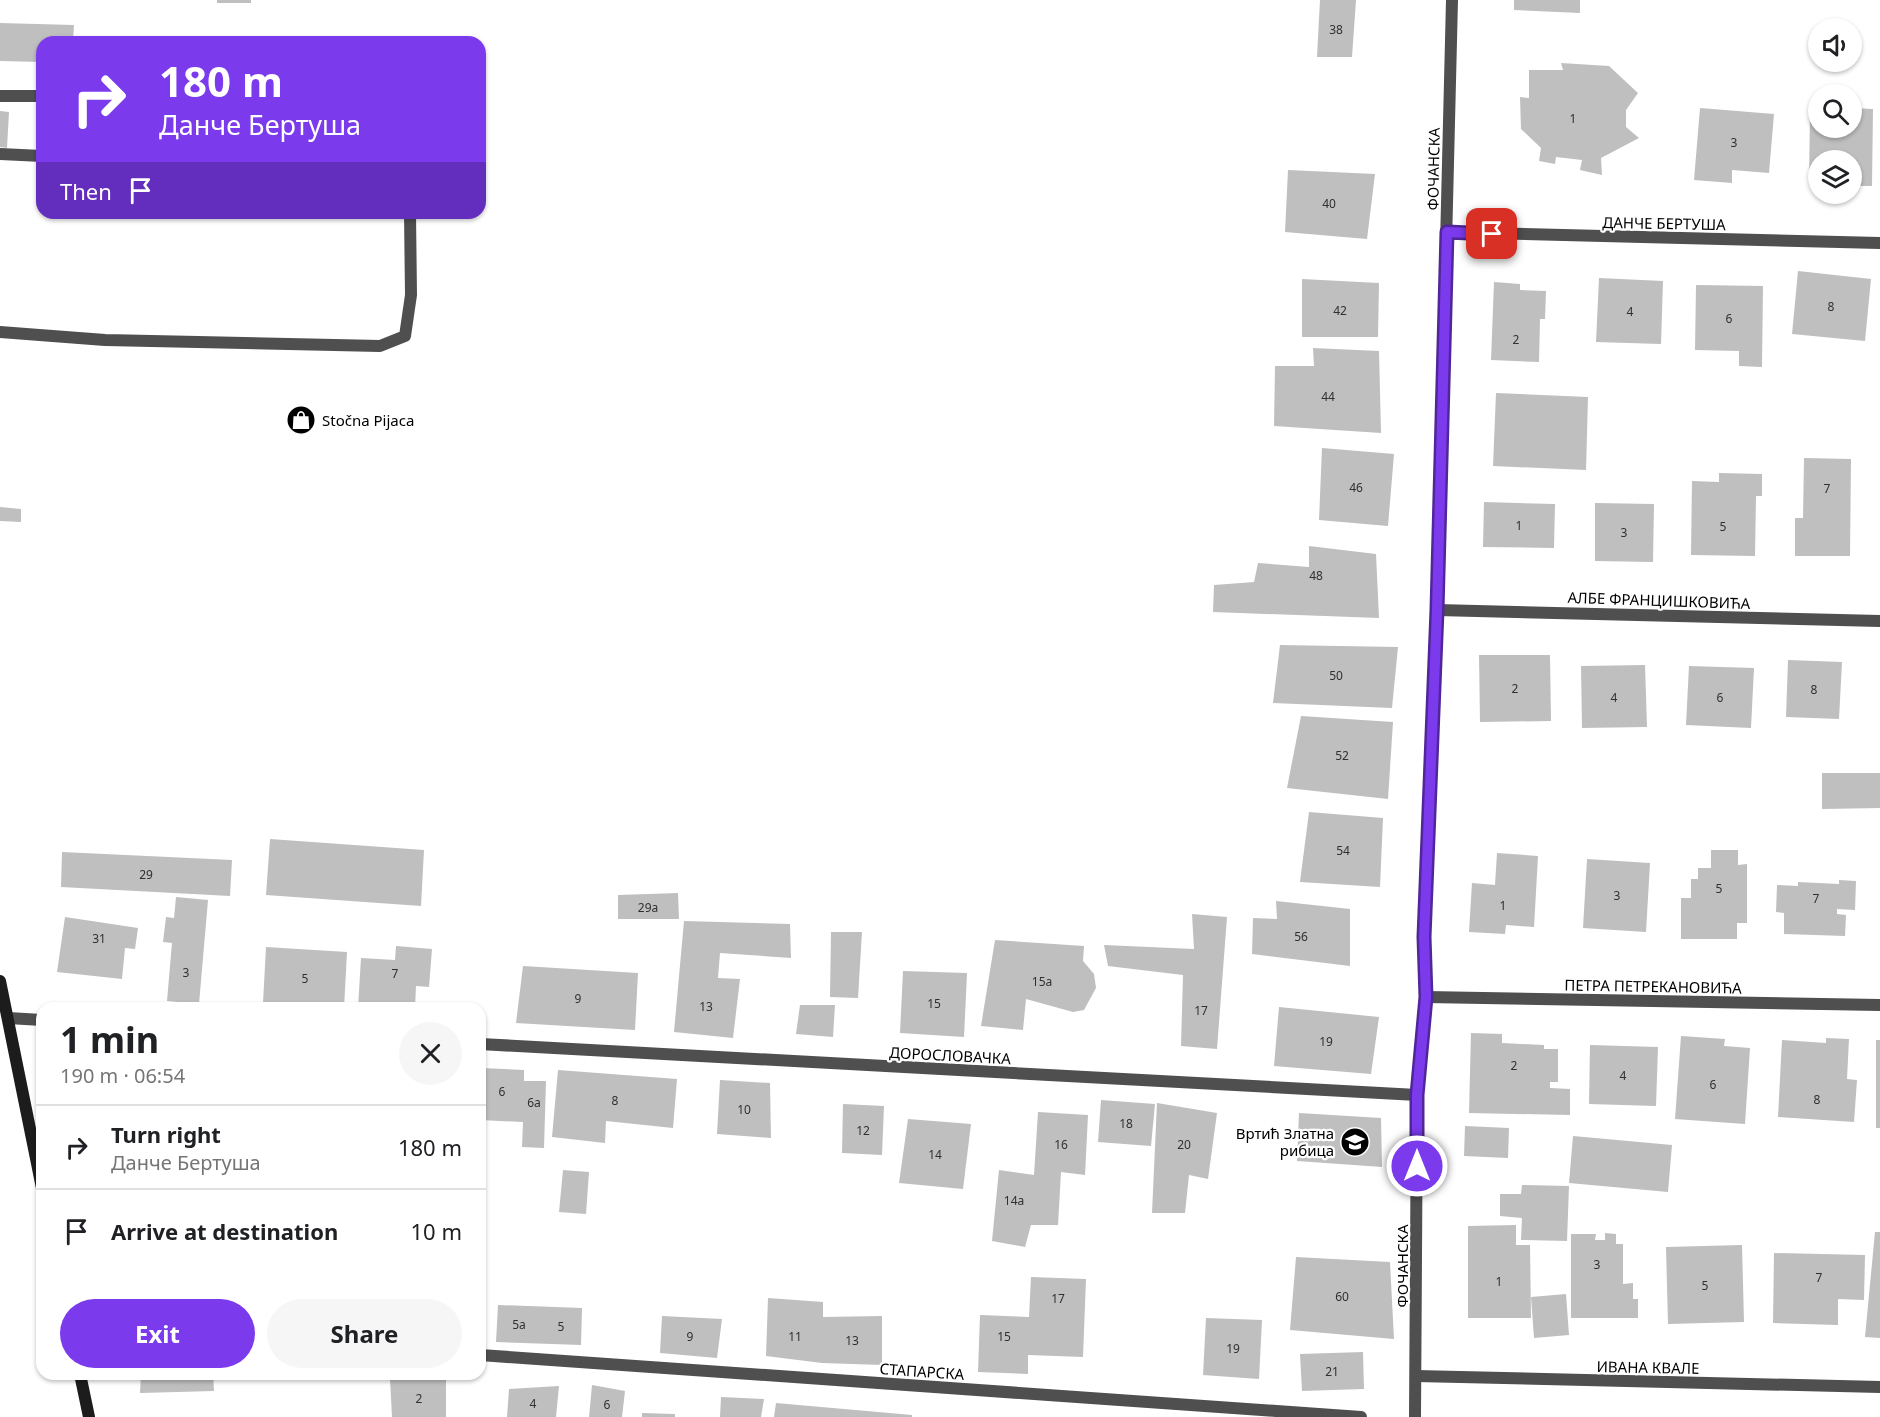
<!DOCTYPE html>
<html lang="en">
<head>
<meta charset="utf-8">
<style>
  body { margin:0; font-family:"Noto Sans",sans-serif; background:#f6f6f6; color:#202124; height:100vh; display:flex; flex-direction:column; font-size:22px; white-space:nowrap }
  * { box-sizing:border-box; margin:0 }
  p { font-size:20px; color:#757577 }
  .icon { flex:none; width:33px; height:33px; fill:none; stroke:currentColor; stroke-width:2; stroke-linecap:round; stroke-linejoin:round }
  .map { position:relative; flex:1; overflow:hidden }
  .panel { position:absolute; left:36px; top:1002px; width:450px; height:378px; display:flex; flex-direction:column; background:#fff; border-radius:18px; box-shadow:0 2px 4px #0004 }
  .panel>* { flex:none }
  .hud { position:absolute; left:36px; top:36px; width:450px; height:183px; border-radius:18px; box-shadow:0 2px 4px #0004; background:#7c3aed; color:#fff; overflow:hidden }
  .controls { position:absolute; left:1808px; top:18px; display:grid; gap:12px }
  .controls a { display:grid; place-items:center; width:54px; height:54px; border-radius:50%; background:#fff; box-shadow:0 2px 4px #0004; font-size:30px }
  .pin { position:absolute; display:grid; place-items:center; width:51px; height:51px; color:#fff; margin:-26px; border-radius:12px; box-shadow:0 3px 9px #0006 }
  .me { position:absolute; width:66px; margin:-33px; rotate:0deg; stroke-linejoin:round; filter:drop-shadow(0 0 4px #0008) }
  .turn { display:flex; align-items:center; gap:21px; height:126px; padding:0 24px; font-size:27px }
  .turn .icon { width:78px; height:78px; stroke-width:2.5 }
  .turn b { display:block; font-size:42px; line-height:51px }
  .then { display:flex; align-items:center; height:57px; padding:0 24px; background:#0003; gap:12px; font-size:22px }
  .round { display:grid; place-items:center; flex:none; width:63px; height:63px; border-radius:32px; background:#f6f6f6 }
  .overview { display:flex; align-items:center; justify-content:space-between; height:102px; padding:0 24px }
  h1 { font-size:36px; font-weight:700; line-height:45px }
  .primary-button { display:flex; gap:12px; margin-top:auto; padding:12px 24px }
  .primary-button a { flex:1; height:69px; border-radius:36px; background:#7c3aed; color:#fff; font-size:24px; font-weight:700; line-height:69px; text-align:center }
  .primary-button a+a { background:#f6f6f6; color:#202124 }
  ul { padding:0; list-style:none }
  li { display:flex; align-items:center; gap:18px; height:84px; padding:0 24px; border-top:2px solid #e0e0e0 }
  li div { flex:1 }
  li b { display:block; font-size:22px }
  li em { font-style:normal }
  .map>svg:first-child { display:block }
  .building { fill:#bfbfbf }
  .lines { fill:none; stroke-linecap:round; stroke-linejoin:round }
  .lane { stroke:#4f4f4f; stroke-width:12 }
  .street { stroke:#4f4f4f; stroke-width:12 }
  .secondary { stroke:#1c1c1c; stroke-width:12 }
  .route-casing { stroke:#51269a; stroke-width:15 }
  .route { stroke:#7c3aed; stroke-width:10 }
  .labels { text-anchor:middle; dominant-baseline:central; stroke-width:4.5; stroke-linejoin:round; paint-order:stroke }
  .number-label { font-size:12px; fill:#303030 }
  .street-label { font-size:15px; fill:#000; stroke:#fff }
  .poi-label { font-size:15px; fill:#000; stroke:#fff; text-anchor:start }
</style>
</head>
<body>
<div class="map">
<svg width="1880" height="1417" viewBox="0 0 1880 1417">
  <rect width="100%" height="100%" fill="#fff"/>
  <g class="building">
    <rect x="217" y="0" width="34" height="3"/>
    <polygon points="1320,0 1356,0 1352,57 1317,57"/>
    <polygon points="1514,0 1580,0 1580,13 1514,10"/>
    <polygon points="0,23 74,25 73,42 42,42 42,62 0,61"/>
    <polygon points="1561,63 1609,66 1638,93 1626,110 1626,127 1639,138 1601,158 1602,175 1580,170 1582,160 1556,157 1555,164 1539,161 1541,148 1521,129 1520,97 1529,98 1529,70 1563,70"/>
    <polygon points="1700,108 1774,114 1769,173 1732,170 1732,183 1694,180"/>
    <polygon points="1810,108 1818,108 1818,128 1851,128 1851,108 1873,109 1872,186 1851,186 1851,160 1818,160 1818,185 1809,185"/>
    <polygon points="0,111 9,112 7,148 0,147"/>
    <polygon points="1288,170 1375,174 1367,239 1285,232"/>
    <polygon points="1798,271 1871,279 1865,341 1792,334"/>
    <polygon points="1599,278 1663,281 1661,344 1596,342"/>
    <polygon points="1302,279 1379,283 1378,337 1302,337"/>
    <polygon points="1494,282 1520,284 1520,290 1546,291 1545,319 1540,319 1539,362 1491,360"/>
    <polygon points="1696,285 1763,286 1762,367 1739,366 1739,351 1695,350"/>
    <polygon points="1313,348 1379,351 1381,433 1274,426 1275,366 1314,366"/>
    <polygon points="1496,393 1588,397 1586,470 1493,466"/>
    <polygon points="1322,448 1394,454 1388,526 1319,520"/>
    <polygon points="1804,458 1851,459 1850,556 1795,556 1795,518 1803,518"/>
    <polygon points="1719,473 1762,474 1762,496 1756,496 1755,556 1691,555 1692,481 1719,482"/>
    <polygon points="1484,502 1555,504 1554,548 1483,547"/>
    <polygon points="1595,503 1654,504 1653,562 1595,561"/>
    <polygon points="0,507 21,509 21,522 0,521"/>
    <polygon points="1309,546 1376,554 1379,618 1213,612 1214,585 1254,582 1258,563 1309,567"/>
    <polygon points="1280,645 1398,647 1392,708 1273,703"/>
    <polygon points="1479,655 1550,655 1551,721 1480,722"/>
    <polygon points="1788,660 1842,662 1839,719 1786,717"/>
    <polygon points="1645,665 1647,727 1582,728 1581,666"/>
    <polygon points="1689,666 1754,668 1751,728 1686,725"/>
    <polygon points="1301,716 1393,722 1388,799 1287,788"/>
    <polygon points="1822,773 1880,773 1880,808 1822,809"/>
    <polygon points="1309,812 1383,818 1380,887 1300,882"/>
    <polygon points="270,839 424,850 421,906 266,895"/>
    <polygon points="1711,850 1738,850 1738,865 1747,864 1747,923 1737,923 1737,939 1681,939 1681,898 1691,898 1691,879 1698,879 1698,868 1711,868"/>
    <polygon points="62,852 232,860 230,896 61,887"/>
    <polygon points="1497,853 1538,856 1534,927 1506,925 1505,934 1469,932 1472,883 1495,885"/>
    <polygon points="1587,859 1650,863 1646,932 1583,928"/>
    <polygon points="1839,880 1856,881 1855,910 1837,909 1837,914 1846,915 1845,936 1784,934 1784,913 1776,912 1777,885 1798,886 1798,882 1839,884"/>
    <polygon points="678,893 679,919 618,919 618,895"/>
    <polygon points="176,897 208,900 199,1004 167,1001 172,943 163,942 166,917 174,918"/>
    <polygon points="1276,901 1350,909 1350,966 1252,954 1253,918 1277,919"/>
    <polygon points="1192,914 1227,917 1217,1049 1181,1046 1183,975 1108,966 1104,945 1194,949"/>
    <polygon points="65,917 138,928 135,949 125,948 122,979 57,972"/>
    <polygon points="684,921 790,924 791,958 720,953 718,978 740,979 733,1038 674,1032"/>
    <polygon points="831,932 862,932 858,998 830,997"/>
    <polygon points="995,940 1084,946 1083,961 1094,974 1096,988 1084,1010 1073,1012 1026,999 1023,1030 981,1026"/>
    <polygon points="396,946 432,949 429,987 416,986 415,1008 358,1008 361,958 395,960"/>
    <polygon points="266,947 347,952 344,1008 263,1003"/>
    <polygon points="523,966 638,973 635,1030 516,1023"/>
    <polygon points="903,971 967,973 964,1037 900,1033"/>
    <polygon points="800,1005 835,1005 833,1037 796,1034"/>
    <polygon points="1279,1007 1379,1017 1371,1074 1274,1066"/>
    <polygon points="1471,1033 1502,1034 1502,1043 1544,1045 1544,1049 1558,1049 1558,1082 1550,1082 1550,1088 1570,1089 1570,1115 1469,1113"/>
    <polygon points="1681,1036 1725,1039 1724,1046 1750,1048 1745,1124 1675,1119"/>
    <polygon points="1826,1038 1849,1039 1847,1079 1857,1080 1854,1122 1778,1117 1782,1040 1826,1043"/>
    <rect x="1876" y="1040" width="4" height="88"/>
    <polygon points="1590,1045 1658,1047 1656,1106 1589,1104"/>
    <polygon points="481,1068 524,1070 524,1081 546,1081 544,1148 522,1147 523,1122 480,1120"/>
    <polygon points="558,1070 677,1079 673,1128 606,1121 605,1143 552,1137"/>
    <polygon points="720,1080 770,1083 771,1138 717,1134"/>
    <polygon points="1101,1100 1155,1104 1151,1146 1098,1142"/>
    <polygon points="1157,1103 1217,1113 1208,1179 1189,1175 1185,1213 1152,1213"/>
    <polygon points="843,1104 884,1106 882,1155 842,1153"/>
    <polygon points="1038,1112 1088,1115 1085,1175 1061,1172 1058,1225 1031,1225 1025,1247 992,1241 999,1170 1034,1175"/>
    <polygon points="1299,1113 1381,1118 1382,1167 1297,1161"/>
    <polygon points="908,1119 971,1124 963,1189 899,1183"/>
    <polygon points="1465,1126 1509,1128 1508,1158 1464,1156"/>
    <polygon points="1573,1136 1672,1145 1668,1192 1569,1183"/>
    <polygon points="563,1170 589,1172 586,1214 559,1212"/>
    <polygon points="1522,1185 1569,1186 1567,1241 1521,1240 1522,1218 1500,1216 1500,1194 1521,1194"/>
    <polygon points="1516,1225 1516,1245 1530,1245 1531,1318 1468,1318 1468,1226"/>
    <polygon points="1875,1232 1880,1232 1880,1338 1865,1337"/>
    <polygon points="1605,1233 1616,1234 1616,1244 1623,1244 1623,1284 1633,1283 1633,1299 1638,1299 1638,1318 1571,1318 1571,1234 1596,1234 1595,1240 1605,1240"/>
    <polygon points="1742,1245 1744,1322 1668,1324 1666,1247"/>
    <polygon points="1774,1253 1865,1255 1864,1300 1838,1299 1838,1325 1773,1323"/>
    <polygon points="1296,1257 1390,1262 1394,1339 1290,1330"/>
    <polygon points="1031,1277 1086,1279 1083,1357 1028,1355 1028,1374 978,1372 980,1315 1029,1317"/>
    <polygon points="1566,1294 1569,1335 1534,1338 1531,1297"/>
    <polygon points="768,1298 823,1302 823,1317 882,1316 882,1365 822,1363 766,1356"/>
    <polygon points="498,1305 582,1308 581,1345 496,1342"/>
    <polygon points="662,1316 722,1319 717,1358 660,1353"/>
    <polygon points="1206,1318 1262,1320 1259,1379 1203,1375"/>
    <polygon points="1363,1352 1364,1389 1302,1391 1300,1354"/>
    <polygon points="141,1374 213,1374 214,1391 140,1393"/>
    <polygon points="446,1378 446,1417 392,1417 390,1379"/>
    <polygon points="592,1385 625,1391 622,1417 589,1417"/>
    <polygon points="559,1386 556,1417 507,1417 509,1389"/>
    <polygon points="721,1397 764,1399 761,1417 720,1417"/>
    <polygon points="776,1403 912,1415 912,1417 774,1417"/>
    <polygon points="642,1413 675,1414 675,1417 642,1417"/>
  </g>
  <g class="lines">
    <g class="lane">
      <polyline points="0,96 42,96"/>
      <polyline points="0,154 42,156"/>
      <polyline points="0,332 105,340 380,346 405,336 411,295 410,213"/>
    </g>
    <g class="street">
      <polyline points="1447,232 1880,243"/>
      <polyline points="1437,610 1880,621"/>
      <polyline points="1426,997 1880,1005"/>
      <polyline points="8,1018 42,1020"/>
      <polyline points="480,1044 1417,1095"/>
      <polyline points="480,1355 1361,1417"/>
      <polyline points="1416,1376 1880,1387"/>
      <polyline points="1415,1417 1417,1095 1426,997 1424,937 1437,610 1452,0"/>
    </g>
    <g class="secondary">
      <polyline points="0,981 42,1188"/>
      <polyline points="80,1374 89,1417"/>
    </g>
  </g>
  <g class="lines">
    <g class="route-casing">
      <polyline id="route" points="1417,1166 1417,1095 1426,997 1424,937 1437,610 1447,232 1492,234"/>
    </g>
    <use href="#route" class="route"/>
  </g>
  <defs>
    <g id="shop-disc" transform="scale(1.5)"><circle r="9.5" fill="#000" stroke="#fff"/><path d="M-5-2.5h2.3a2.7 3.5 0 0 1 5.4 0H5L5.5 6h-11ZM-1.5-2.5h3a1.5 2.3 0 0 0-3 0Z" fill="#fff"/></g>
    <g id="school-disc" transform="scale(1.5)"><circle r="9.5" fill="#000" stroke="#fff"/><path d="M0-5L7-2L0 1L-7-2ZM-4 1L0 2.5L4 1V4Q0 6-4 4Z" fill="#fff"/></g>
  </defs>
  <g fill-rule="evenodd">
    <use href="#shop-disc" x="301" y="420"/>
    <use href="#school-disc" x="1355" y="1142"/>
  </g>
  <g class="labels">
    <g class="number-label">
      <text x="1336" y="29">38</text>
      <text x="1573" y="118">1</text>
      <text x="1734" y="142">3</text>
      <text x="1329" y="203">40</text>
      <text x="1831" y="306">8</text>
      <text x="1340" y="310">42</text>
      <text x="1630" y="311">4</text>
      <text x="1729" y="318">6</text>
      <text x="1516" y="339">2</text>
      <text x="1328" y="396">44</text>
      <text x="1356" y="487">46</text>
      <text x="1827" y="488">7</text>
      <text x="1519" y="525">1</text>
      <text x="1723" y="526">5</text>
      <text x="1624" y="532">3</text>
      <text x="1316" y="575">48</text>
      <text x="1336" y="675">50</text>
      <text x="1515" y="688">2</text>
      <text x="1814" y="689">8</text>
      <text x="1614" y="697">4</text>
      <text x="1720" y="697">6</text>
      <text x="1342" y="755">52</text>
      <text x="1343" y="850">54</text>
      <text x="146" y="874">29</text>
      <text x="1719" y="888">5</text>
      <text x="1617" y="895">3</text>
      <text x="1816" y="898">7</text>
      <text x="1503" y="905">1</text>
      <text x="648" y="907">29a</text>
      <text x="1301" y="936">56</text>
      <text x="99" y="938">31</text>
      <text x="186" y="972">3</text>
      <text x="395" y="973">7</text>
      <text x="305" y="978">5</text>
      <text x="1042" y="981">15a</text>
      <text x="578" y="998">9</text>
      <text x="934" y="1003">15</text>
      <text x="706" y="1006">13</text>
      <text x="1201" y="1010">17</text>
      <text x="1326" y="1041">19</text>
      <text x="1514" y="1065">2</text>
      <text x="1623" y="1075">4</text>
      <text x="1713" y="1084">6</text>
      <text x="502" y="1091">6</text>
      <text x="1817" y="1099">8</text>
      <text x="615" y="1100">8</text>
      <text x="534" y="1102">6a</text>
      <text x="744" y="1109">10</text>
      <text x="1126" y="1123">18</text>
      <text x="863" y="1130">12</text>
      <text x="1061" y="1144">16</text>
      <text x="1184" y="1144">20</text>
      <text x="935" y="1154">14</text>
      <text x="1014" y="1200">14a</text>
      <text x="1597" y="1264">3</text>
      <text x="1819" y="1277">7</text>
      <text x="1499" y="1281">1</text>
      <text x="1705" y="1285">5</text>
      <text x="1342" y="1296">60</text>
      <text x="1058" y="1298">17</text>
      <text x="519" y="1324">5a</text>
      <text x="561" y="1326">5</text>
      <text x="690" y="1336">9</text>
      <text x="795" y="1336">11</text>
      <text x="1004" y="1336">15</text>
      <text x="852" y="1340">13</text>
      <text x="1233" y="1348">19</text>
      <text x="1332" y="1371">21</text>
      <text x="419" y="1398">2</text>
      <text x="533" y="1403">4</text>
      <text x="607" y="1404">6</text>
    </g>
    <g class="street-label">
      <text transform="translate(1433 169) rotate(-89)">ФОЧАНСКА</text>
      <text transform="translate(1664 223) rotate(1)">ДАНЧЕ БЕРТУША</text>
      <text transform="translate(1659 600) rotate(2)">АЛБЕ ФРАНЦИШКОВИЋА</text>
      <text transform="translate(1653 986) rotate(1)">ПЕТРА ПЕТРЕКАНОВИЋА</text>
      <text transform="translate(950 1055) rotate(3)">ДОРОСЛОВАЧКА</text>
      <text transform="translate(1402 1266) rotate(-90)">ФОЧАНСКА</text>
      <text transform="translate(1648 1367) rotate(1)">ИВАНА КВАЛЕ</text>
      <text transform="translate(922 1371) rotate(4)">СТАПАРСКА</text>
    </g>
    <g class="poi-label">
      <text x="322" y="420">Stočna Pijaca</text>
      <text x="1334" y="1133" text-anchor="end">Вртић Златна<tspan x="1334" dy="17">рибица</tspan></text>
    </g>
  </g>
</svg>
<div class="controls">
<a><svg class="icon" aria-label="sound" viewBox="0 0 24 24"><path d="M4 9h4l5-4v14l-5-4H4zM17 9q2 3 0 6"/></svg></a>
<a><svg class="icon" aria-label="search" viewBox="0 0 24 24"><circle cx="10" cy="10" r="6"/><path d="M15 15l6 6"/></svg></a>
<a><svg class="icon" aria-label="layers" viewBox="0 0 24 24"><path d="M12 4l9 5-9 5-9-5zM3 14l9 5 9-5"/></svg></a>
</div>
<div class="pin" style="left:1492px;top:234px;background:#d93025"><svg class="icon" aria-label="arrive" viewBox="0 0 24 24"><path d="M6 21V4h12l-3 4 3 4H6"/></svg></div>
<svg class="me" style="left:1417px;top:1166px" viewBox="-20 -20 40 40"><circle r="17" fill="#7c3aed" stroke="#fff" stroke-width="3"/><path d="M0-11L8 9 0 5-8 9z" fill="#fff"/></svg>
<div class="hud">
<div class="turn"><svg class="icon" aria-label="right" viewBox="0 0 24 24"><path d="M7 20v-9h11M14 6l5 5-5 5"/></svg><div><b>180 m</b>Данче Бертуша</div></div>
<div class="then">Then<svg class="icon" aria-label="arrive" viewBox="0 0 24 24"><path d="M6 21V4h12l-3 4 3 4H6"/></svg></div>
</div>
<section class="panel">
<div class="overview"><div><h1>1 min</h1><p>190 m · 06:54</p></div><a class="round"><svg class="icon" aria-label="close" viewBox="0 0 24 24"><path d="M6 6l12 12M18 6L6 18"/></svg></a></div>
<ul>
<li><svg class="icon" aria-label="right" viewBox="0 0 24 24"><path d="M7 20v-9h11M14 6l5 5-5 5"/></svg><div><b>Turn right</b><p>Данче Бертуша</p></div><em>180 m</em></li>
<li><svg class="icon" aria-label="arrive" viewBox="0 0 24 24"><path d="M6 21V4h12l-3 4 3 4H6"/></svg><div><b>Arrive at destination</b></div><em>10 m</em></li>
</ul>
<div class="primary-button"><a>Exit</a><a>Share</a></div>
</section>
</div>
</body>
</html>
